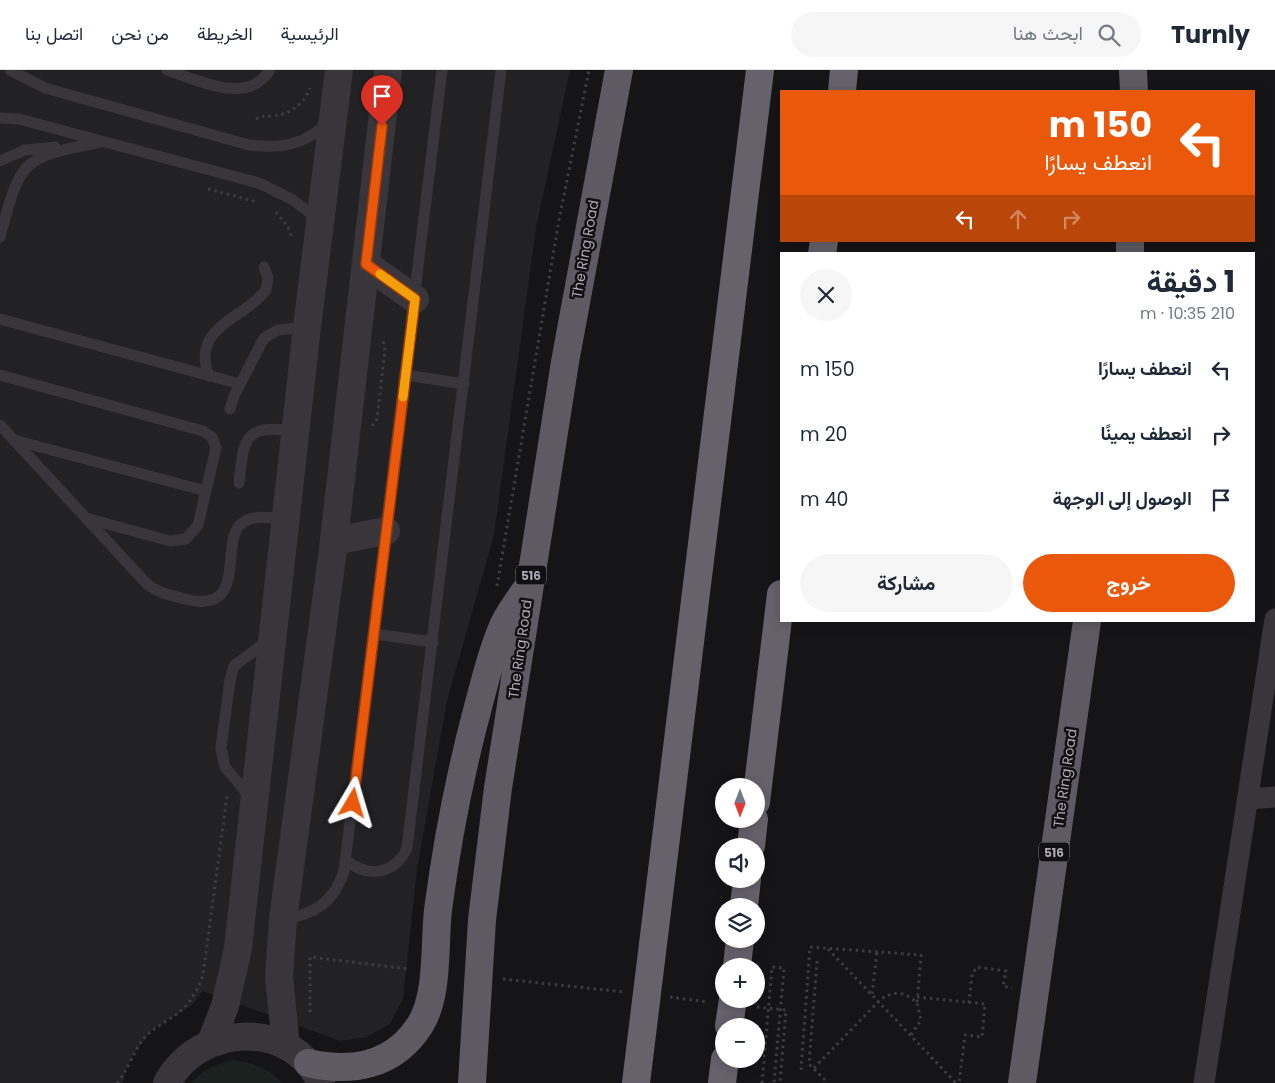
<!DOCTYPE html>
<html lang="ar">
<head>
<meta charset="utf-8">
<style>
  body { margin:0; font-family:Poppins,Vazirmatn,sans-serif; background:#f6f6f7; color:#1f2937; direction:rtl; height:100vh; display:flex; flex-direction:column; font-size:19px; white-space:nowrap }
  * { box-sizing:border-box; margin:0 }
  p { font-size:16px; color:#747a83 }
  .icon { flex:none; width:28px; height:28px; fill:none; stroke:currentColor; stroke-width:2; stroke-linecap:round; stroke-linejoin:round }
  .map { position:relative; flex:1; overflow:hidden; direction:ltr }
  .details { position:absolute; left:780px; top:182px; width:475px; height:370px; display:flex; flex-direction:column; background:#fff; border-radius:0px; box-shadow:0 2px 12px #0003; direction:rtl }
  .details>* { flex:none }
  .hud { position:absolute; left:780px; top:20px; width:475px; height:152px; border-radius:0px; box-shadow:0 2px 12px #0003; direction:rtl; background:#ea580c; color:#fff; overflow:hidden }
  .needle { width:32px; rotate:180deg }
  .buttons { position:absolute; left:715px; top:708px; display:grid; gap:10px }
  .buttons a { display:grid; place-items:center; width:50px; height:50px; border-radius:50%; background:#fff; box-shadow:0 2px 12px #0003; font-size:25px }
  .pin { position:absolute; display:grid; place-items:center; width:42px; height:42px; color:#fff; margin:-51px -21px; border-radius:50% 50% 50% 0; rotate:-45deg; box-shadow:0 0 5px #0007 }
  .pin .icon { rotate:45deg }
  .me { position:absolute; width:55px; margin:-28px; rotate:7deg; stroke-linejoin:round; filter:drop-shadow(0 0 4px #0008) }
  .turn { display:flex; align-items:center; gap:18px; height:105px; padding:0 20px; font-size:22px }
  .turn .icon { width:65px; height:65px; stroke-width:2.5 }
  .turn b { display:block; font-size:35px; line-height:42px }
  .lanes { display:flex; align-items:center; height:48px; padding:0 20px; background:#0003; justify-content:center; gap:25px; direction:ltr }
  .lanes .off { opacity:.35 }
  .round { display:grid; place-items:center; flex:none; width:52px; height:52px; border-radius:26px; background:#f6f6f7 }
  .head { display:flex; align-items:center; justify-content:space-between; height:85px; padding:0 20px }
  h1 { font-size:30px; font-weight:700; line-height:38px }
  .button { display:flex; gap:10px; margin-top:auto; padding:10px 20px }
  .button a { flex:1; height:58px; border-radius:30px; background:#ea580c; color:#fff; font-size:20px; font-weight:700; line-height:58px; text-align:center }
  .button a+a { background:#f6f6f7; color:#1f2937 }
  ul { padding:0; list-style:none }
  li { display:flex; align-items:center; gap:15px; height:65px; padding:0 20px }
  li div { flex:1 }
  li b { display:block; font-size:19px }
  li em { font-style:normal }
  header { display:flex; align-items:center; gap:30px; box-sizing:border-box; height:70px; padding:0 25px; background:#fff; border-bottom:1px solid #e0e1e3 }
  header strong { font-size:24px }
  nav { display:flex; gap:28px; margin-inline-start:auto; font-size:18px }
  .search { width:350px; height:45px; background:#f6f6f7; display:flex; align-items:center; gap:12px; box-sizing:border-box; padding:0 18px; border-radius:28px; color:#747a83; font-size:19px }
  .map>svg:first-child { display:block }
  .built { fill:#222123 }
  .green { fill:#1b211f }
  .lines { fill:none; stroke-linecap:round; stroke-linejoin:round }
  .path { stroke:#3e3c42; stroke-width:3; stroke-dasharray:2.5 4; stroke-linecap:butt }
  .service { stroke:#38363b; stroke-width:11 }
  .minor { stroke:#38363b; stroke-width:21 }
  .tertiary { stroke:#38363b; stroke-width:28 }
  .trunk { stroke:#5d5a63; stroke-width:28 }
  .motorway { stroke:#65626c; stroke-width:28 }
  .route-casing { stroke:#983908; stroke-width:12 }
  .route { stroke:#ea580c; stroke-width:9 }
  .slow { stroke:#f59e0b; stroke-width:9 }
  .labels { text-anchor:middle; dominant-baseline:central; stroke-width:5; stroke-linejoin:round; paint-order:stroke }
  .shield { fill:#100f11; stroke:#7c7984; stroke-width:1 }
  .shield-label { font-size:12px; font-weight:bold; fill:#aba7b5 }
  .street-label { font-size:14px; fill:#aba7b5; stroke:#100f11 }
</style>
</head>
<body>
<header>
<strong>Turnly</strong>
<div class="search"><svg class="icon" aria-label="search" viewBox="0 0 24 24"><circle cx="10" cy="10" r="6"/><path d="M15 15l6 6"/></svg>ابحث هنا</div>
<nav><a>الرئيسية</a><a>الخريطة</a><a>من نحن</a><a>اتصل بنا</a></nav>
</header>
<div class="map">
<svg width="1275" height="1013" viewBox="0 0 1275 1013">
  <rect width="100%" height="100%" fill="#151416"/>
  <polygon class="built" points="0,0 570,0 536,158 494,465 447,631 417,799 403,929 390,954 367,967 340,971 203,921 191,936 152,960 134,984 126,999 123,1013 0,1013"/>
  <path class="green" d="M234,990c21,3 34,8 49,23h-92c12,-14 25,-19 43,-23z"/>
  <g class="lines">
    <g class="path">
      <path d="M256,49c6,-4 10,-2 16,-3 18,-1 32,-12 38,-28"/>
      <polyline points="208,119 257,132"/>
      <polyline points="276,142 288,157 292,168"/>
      <polyline points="372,356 377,349 385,280 383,270"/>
      <polyline points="497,516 559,150 589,0"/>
      <polyline points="828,879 956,1013"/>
      <polyline points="817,891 809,994 828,1013"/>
      <polyline points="503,909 624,922"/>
      <polyline points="872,924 877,882"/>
      <polyline points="670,927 708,932"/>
      <polyline points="917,927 985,934 982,967 965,965 959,1013"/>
      <polyline points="969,933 972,904 977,897 1006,901 1003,916 1012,918"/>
      <polyline points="757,937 786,940 780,1013"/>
      <polyline points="310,942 310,887 410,899"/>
      <path d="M814,998l65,-67c13,-11 26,-10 38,2l4,17 -10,15"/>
      <polyline points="801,1000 810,877 921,885 917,933"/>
      <path d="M117,1013c11,-13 16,-30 26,-44 8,-9 18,-14 28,-21 16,-10 26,-25 32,-43l24,-179"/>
      <polyline points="762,1013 772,897 784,898 774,1013"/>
    </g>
    <g class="service">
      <path d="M10,0l35,18 204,57c32,4 57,0 80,-24"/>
      <path d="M167,0c31,10 80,36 103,0"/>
      <polyline points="0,48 19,49 259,113 293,130 319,150"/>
      <polyline points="0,91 25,80 55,77"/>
      <path d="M0,167c21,-79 21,-79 101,-95"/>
      <polyline points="0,249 240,314"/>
      <polyline points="0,305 203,361 212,367 216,378 198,455 186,469 170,471 86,448"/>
      <polyline points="406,305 464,314"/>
      <path d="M209,306c-19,-50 36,-57 57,-86l2,-12 -4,-11"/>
      <polyline points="230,339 234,326 264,268 278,260 307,257"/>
      <path d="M0,355l146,158c11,10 25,12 39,16 62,16 36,-51 54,-73 11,-13 32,-8 47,-7"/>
      <polyline points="14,370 206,421"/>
      <path d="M239,413c5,-46 5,-59 56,-52"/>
      <polyline points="374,564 433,572"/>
      <polyline points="251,728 225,697 221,678 230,610 234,596 270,569"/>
      <path d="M346,790c22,19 49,14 61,-12l94,-778"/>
      <path d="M283,849c31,-4 51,-17 61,-48l98,-801"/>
    </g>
    <g class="minor">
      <polyline points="1248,729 1275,727"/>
      <polyline points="1204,1013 1275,549"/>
    </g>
    <g class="tertiary">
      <polyline points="366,194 415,229"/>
      <polyline points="334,471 386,461"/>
      <polyline points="211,972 225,936 238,878 307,257 339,0"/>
      <polyline points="286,976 279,906 283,849 332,487 388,0"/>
      <path d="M167,1013c32,-59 124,-65 154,0"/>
    </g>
    <g class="trunk">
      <polyline points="1133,0 1134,21"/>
      <polyline points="1130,184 1130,171"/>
      <path d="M308,993c44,10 86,3 112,-38 19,-30 14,-80 18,-115 9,-69 22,-136 40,-203 7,-26 13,-52 23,-76 5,-15 15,-26 23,-39"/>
      <polyline points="472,1013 482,850 498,718 565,292 619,0"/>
      <polyline points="1022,1013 1087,551"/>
    </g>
    <g class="motorway">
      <polyline points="842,21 844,0"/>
      <polyline points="822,184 824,171"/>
      <polyline points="756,732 781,524"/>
      <polyline points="751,776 754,749"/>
      <polyline points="744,836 747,809"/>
      <polyline points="737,896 740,869"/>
      <polyline points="729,956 733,929"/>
      <polyline points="636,1013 760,0"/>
      <polyline points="722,1013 725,989"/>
    </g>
  </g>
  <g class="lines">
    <g class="route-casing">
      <polyline id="route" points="353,733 415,229 366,194 382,56"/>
    </g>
    <use href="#route" class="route"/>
    <polyline class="slow" points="380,204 415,229 403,327"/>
  </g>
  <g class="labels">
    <g class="shield">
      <rect x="516" y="495.5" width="30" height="19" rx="4"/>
      <rect x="1039" y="772.5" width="30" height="19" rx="4"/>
    </g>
    <g class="shield-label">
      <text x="531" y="505">516</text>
      <text x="1054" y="782">516</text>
    </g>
    <g class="street-label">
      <text transform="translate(585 179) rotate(-80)">The Ring Road</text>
      <text transform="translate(520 579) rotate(-82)">The Ring Road</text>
      <text transform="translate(1065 708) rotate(-82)">The Ring Road</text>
    </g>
  </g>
</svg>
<div class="buttons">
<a><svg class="needle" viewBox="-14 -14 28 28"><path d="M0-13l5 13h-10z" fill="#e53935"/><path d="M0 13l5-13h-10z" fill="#747a83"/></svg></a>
<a><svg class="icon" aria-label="sound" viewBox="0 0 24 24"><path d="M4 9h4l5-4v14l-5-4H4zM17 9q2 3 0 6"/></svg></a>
<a><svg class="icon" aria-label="layers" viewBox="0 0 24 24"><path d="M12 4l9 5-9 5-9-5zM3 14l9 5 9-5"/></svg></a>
<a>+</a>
<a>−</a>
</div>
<div class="pin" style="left:382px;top:56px;background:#d93025"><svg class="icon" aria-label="arrive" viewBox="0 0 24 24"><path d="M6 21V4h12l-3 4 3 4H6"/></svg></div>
<svg class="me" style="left:353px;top:733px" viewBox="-20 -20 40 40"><path d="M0-17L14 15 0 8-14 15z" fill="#ea580c" stroke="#fff" stroke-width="4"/></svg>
<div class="hud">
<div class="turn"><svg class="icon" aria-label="left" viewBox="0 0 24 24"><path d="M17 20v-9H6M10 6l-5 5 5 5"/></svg><div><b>150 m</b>انعطف يسارًا</div></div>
<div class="lanes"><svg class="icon" aria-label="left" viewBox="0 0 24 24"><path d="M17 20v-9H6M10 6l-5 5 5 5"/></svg><svg class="icon off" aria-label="ahead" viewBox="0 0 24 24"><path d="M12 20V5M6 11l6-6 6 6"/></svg><svg class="icon off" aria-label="right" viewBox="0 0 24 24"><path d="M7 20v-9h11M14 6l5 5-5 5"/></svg></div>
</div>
<section class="details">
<div class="head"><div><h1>1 دقيقة</h1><p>210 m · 10:35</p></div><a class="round"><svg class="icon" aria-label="close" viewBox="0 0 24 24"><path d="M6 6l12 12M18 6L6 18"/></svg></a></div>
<ul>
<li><svg class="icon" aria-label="left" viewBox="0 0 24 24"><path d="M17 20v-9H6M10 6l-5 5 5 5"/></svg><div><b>انعطف يسارًا</b></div><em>150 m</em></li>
<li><svg class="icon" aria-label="right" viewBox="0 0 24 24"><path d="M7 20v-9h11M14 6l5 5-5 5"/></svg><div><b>انعطف يمينًا</b></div><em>20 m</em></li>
<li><svg class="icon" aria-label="arrive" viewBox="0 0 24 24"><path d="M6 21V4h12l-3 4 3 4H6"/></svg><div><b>الوصول إلى الوجهة</b></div><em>40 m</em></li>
</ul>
<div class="button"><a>خروج</a><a>مشاركة</a></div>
</section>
</div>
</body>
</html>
